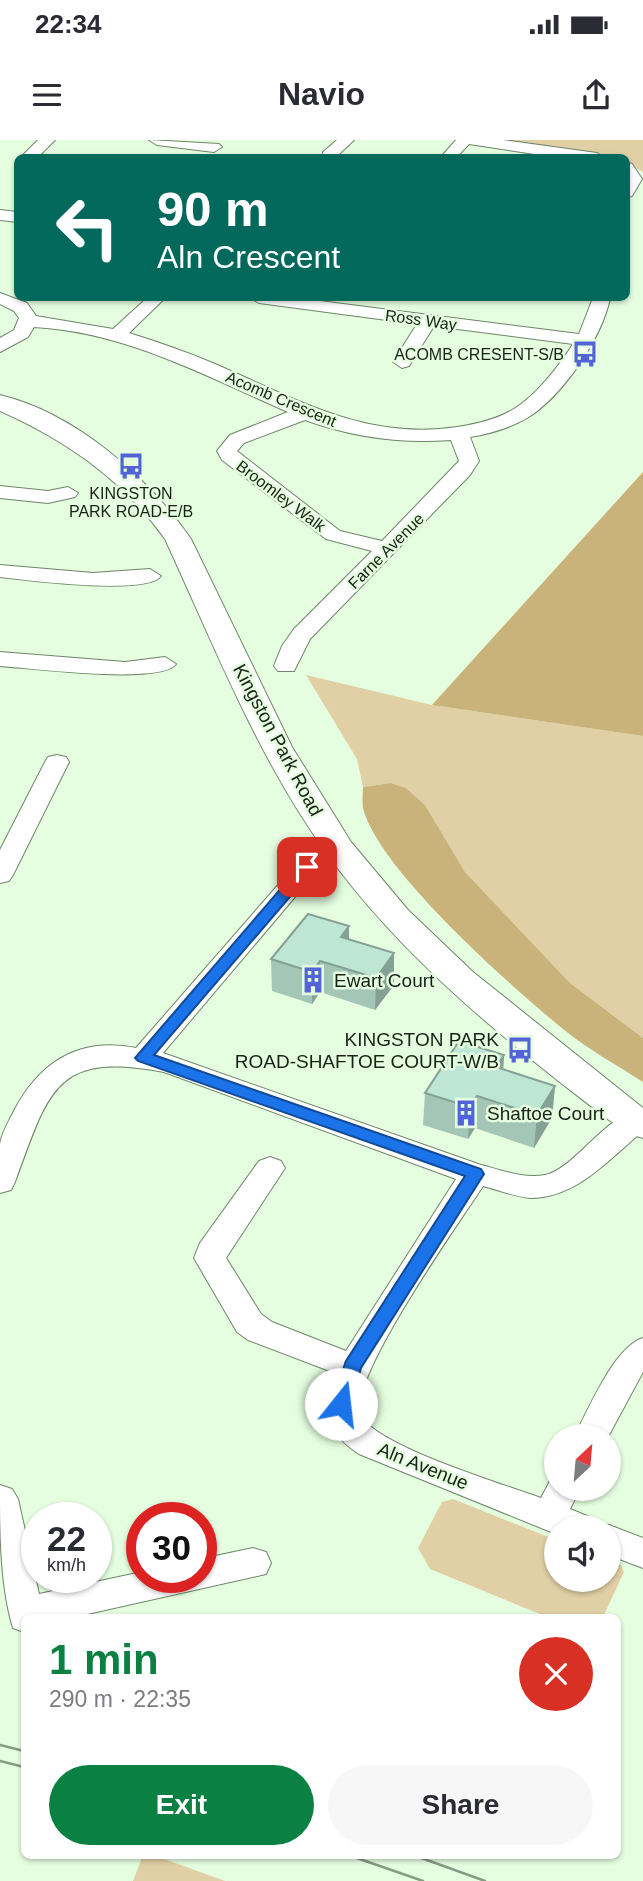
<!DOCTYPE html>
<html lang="en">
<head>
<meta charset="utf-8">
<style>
  body { margin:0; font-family:Helvetica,sans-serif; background:#f7f7f7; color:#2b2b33; height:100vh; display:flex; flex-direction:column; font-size:26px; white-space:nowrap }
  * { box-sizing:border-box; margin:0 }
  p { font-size:23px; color:#7c7c81 }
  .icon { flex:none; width:38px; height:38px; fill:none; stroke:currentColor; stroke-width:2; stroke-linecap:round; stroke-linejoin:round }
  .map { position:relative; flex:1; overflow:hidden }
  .panel { position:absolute; left:21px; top:1474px; width:600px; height:245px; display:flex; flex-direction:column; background:#fff; border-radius:10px; box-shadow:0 2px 5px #0004 }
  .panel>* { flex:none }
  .banner { position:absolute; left:14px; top:14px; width:616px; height:147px; border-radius:10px; box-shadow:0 2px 5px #0004; background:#00695c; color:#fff; overflow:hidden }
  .needle { width:46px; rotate:26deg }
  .fabs { position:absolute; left:544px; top:1284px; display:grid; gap:14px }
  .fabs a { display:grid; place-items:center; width:77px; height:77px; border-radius:50%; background:#fff; box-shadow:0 2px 5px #0004; font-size:35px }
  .speed { position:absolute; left:21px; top:1362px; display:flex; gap:14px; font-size:35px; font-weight:700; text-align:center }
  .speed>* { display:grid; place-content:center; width:91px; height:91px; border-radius:50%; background:#fff; box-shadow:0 2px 5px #0004; line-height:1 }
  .speed small { font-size:18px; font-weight:400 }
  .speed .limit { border:10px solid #d22; background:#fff; color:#111 }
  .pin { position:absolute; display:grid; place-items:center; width:60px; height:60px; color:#fff; margin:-30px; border-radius:14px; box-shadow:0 4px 10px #0006 }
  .me { position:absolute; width:77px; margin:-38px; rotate:16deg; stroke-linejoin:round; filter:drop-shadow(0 0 5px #0008) }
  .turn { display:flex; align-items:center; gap:24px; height:147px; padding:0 28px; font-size:32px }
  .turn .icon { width:91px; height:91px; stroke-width:2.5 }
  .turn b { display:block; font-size:49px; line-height:60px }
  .round { display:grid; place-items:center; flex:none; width:74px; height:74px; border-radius:37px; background:#f7f7f7 }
  .head { display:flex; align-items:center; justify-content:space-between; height:119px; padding:0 28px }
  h1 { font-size:42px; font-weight:700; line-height:52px; color:#0b8043 }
  .button { display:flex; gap:14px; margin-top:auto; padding:14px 28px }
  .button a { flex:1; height:80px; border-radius:42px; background:#0b8043; color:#fff; font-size:28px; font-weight:700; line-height:80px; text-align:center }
  .button a+a { background:#f7f7f7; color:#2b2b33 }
  .status { display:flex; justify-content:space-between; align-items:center; height:49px; padding:0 35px; background:#fff; direction:ltr }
  .status svg { height:19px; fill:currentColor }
  header { display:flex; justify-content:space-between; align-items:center; height:91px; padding:0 28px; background:#fff; font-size:32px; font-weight:700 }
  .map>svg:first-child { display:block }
  .green { fill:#e1cfa5 }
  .forest { fill:#cab27b }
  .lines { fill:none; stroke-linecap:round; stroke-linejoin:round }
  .minor-casing { stroke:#6e8569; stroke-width:2 }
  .tertiary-casing { stroke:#6e8569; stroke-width:2 }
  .minor { fill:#fff; fill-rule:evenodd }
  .tertiary { fill:#fff; fill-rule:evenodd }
  .tram { stroke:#879a84; stroke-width:2.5 }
  .wall { fill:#a3c6b6 }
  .shaded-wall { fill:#84a194 }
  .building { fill:#bde6d4; stroke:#84a194; stroke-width:2 }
  .route { fill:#1a73e8; stroke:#114b97; stroke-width:2 }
  .labels { text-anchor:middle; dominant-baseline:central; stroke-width:5; stroke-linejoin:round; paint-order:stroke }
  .far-street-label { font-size:16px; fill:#192217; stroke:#e4fedf }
  .far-poi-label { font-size:16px; fill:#192217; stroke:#e4fedf; text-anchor:end }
  .street-label { font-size:19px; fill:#192217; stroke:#e4fedf }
  .poi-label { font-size:19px; fill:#192217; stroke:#e4fedf; text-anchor:start }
</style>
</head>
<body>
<div class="status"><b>22:34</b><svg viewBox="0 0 49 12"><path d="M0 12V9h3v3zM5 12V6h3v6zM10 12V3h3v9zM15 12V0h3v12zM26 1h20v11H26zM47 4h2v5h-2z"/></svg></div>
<header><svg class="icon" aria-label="menu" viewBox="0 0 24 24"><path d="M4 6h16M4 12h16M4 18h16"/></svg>Navio<svg class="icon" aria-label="share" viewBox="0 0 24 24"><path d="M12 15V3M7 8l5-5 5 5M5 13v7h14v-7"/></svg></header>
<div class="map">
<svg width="643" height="1741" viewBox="0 0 643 1741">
  <rect width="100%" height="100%" fill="#e4fedf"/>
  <g class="green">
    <polygon points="494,0 643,0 643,32 627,23 626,18"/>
    <polygon points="306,535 432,565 643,596 643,898 570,843 465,732 425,665 406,648 391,643 363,647 357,619"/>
    <polygon points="453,1359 556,1400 556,1440 609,1440 609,1420 621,1425 624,1432 603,1477 547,1477 430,1429 418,1408 442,1362"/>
    <polygon points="143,1715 153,1715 225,1741 133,1741"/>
  </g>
  <g class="forest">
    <polygon points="643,332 643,596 432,565"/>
    <path d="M391,643l15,5 19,17 40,67 105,111 73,55v44c-26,-17 -56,-33 -80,-53 -51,-42 -185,-160 -200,-221 -1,-6 0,-15 0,-21z"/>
  </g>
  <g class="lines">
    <g class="minor-casing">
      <g id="minor">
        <polygon points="38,0 55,0 37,18 20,18"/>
        <polygon points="149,0 219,4 222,7 214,12 157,5"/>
        <polygon points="337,0 354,0 335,18 323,18 323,12"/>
        <polygon points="456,0 503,0 597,13 604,18 561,18 469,4 456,18 440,18"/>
        <polygon points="626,22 632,24 642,39 632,56 626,58"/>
        <polygon points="0,70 18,72 18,82 0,80"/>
        <path d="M0,153l27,10 9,13 77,13 34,-31h18l-36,35c29,9 58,19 86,31 80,34 150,77 242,63 20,-3 42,-8 60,-20 22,-15 41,-40 56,-63l-139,-18 -25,40 -7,2 -9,-6 24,-38 -158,-21 -8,-5h45l283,36 14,-36h17c-8,40 -48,99 -83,120 -17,10 -38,16 -57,19l9,24 -9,14 -160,164 -16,32h-16l-4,-5 8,-20 12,-17 78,-78 -46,-12 -104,-79 -5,-9 13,-16 58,-23c-83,-36 -162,-80 -254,-85l-6,10 -28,15v-14l14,-8 5,-12 -5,-7 -14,-7zM305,280c47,17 96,24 146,20l8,21 -77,80 -42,-10 -103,-80 7,-8z"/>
        <polygon points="0,346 48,351 68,347 78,353 75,357 48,363 0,358"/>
        <path d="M0,425l93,8 57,-4 11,7c-14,20 -135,4 -161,1z"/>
        <path d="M0,512l125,10 40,-5 11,7c-14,21 -147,4 -176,2z"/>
        <polygon points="57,615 66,617 69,622 13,735 9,741 0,743 0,710 45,622 48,617"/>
        <path d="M307,719l9,3 4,5 -4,5 -153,181 318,112c20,5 43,14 64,10 31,-6 68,-71 98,-62v18c-33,27 -66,67 -112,67 -15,-1 -33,-8 -48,-12 -21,33 -143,203 -121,232 24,31 138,65 179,80l10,-19 5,-2v12h24l-10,20 22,9 5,10h-41v6l-197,-80c-33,-22 -41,-45 -24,-81l-87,-33 -11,-8 -43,-74 6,-15 59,-82 11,-4 11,4 4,7 -59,90 35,56 11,8 74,29 110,-172 -292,-107c-109,-21 -115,18 -149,110l-4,8 -11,3c0,-16 0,-34 0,-49 2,-12 10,-25 15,-35 26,-48 65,-72 121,-61l162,-186z"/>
        <path d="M643,1198v34l-35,65h-34c15,-28 40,-90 69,-99z"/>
        <path d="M0,1345l12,4 6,10 21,95 103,-22v5h59v-18l52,-11 13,4 5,11 -5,11 -192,43h-50v15l-11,-4c-13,-43 -13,-97 -13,-143z"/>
        <polygon points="609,1385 643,1398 643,1428 609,1415 609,1388 602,1388"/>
      </g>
    </g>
    <g class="tertiary-casing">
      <path id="tertiary" d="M0,255c75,18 148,82 191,144l101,208 59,95 57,68 65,62 170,136v30l-13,-4 -21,-14c-101,-77 -206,-161 -281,-265 -70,-96 -113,-208 -163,-316 -43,-60 -98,-98 -165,-128z"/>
    </g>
    <use href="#minor" class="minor"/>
    <use href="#tertiary" class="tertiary"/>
    <g class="tram">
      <polyline points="0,1605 24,1611"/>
      <polyline points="0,1621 24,1627"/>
      <polyline points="348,1715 423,1741"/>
      <polyline points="413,1715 485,1741"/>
    </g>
  </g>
  <g class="wall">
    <polygon points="349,800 394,845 375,870 320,852 312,864 272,851 271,819"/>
    <polygon points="504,915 503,930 555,946 552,978 534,1008 475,988 468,999 423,985 425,953"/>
  </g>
  <g class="shaded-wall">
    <polygon points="349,786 349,818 341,797"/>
    <polygon points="394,813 394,845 375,870 376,838"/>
    <polygon points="320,821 320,852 312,864 312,832"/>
    <polygon points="504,915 502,947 496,927"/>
    <polygon points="555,946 552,978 534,1008 537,975"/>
    <polygon points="477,956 475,988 468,999 470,967"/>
  </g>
  <g class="building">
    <polygon points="308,774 349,786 341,797 394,813 376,838 320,821 312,832 271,819"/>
    <polygon points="459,901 504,915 496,927 555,946 537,975 477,956 470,967 425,953"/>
  </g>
  <polygon class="route" points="307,722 313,724 313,730 154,915 481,1029 484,1034 361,1228 351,1264 341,1271 331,1264 346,1221 465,1036 138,921 135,918 302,724"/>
  <defs>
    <g id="bus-bare" transform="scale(2.1)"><path d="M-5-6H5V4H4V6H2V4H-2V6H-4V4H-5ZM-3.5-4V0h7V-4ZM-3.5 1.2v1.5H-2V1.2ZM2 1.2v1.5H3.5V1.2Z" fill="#5262d8" stroke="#e4fedf" stroke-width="2.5" paint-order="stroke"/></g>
    <g id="building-bare" transform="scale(2.1)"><path d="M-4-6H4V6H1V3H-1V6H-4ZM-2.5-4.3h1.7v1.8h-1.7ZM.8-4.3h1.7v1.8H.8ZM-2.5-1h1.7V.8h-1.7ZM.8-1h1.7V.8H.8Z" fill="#5262d8" stroke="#e4fedf" stroke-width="2.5" paint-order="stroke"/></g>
  </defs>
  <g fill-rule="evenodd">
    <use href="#bus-bare" x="585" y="214"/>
    <use href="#bus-bare" x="131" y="326"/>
    <use href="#building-bare" x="313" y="840"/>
    <use href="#bus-bare" x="520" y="910"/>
    <use href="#building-bare" x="466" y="973"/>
  </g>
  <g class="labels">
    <g class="far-street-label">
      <text transform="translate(421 180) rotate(8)">Ross Way</text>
      <text transform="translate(281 259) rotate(23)">Acomb Crescent</text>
      <text transform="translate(281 356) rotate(37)">Broomley Walk</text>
      <text transform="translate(386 411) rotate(-45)">Farne Avenue</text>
    </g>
    <g class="far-poi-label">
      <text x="564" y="214">ACOMB CRESENT-S/B</text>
      <text x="131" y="353" text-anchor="middle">KINGSTON<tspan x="131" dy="18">PARK ROAD-E/B</tspan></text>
    </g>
    <g class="street-label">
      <text transform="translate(278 600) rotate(62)">Kingston Park Road</text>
      <text transform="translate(423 1326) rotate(22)">Aln Avenue</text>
    </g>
    <g class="poi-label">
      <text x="334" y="840">Ewart Court</text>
      <text x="499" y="899" text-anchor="end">KINGSTON PARK<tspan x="499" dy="22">ROAD-SHAFTOE COURT-W/B</tspan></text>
      <text x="487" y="973">Shaftoe Court</text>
    </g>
  </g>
</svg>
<div class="fabs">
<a><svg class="needle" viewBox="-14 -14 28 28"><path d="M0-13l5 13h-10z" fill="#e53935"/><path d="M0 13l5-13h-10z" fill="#7c7c81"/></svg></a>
<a><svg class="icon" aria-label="sound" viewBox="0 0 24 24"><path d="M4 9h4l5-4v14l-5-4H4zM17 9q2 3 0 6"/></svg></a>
</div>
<div class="speed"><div>22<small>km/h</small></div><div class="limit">30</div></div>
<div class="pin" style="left:307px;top:727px;background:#d93025"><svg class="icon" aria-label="arrive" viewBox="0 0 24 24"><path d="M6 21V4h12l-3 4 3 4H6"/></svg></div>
<svg class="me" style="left:341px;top:1264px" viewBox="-20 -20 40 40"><circle r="19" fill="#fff"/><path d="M0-13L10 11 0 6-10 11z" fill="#1a73e8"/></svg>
<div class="banner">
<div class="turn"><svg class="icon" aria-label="left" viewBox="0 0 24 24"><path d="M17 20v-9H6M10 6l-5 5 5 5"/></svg><div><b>90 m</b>Aln Crescent</div></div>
</div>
<section class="panel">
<div class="head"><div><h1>1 min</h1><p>290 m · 22:35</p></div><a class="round" style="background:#d93025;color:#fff"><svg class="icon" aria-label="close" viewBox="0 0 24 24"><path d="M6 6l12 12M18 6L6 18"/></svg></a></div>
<div class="button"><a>Exit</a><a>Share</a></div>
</section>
</div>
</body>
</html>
